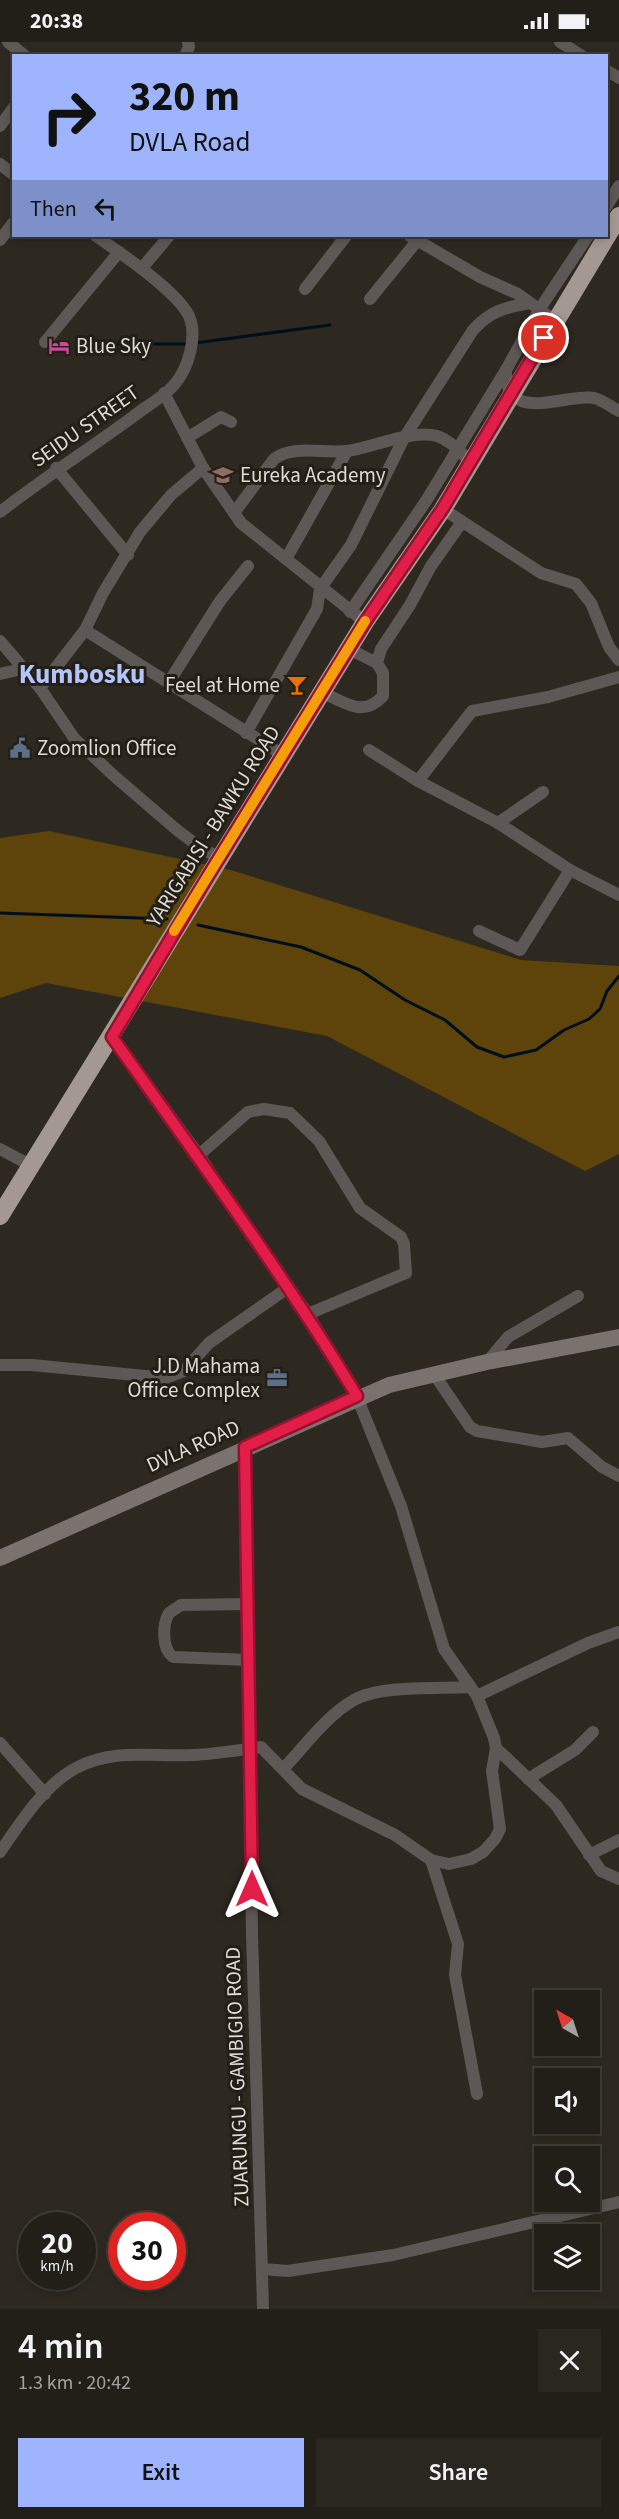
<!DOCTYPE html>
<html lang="en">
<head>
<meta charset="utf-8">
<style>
  body { margin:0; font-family:"Source Sans 3",sans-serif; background:#2a2721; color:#f1f3f6; height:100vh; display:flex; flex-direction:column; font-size:22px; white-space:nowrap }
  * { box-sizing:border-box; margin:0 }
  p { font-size:20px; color:#a2a2a2 }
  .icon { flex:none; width:33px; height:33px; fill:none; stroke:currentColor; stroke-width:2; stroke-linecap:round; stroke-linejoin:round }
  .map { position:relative; height:2267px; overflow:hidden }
  .panel { display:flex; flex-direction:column; background:#221e18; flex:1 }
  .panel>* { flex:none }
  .banner { position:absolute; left:12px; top:12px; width:596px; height:183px; border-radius:0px; box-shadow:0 3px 9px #0003,0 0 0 2px #3f3c37; background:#9eb4fd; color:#111; overflow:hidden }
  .needle { width:39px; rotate:321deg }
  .controls { position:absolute; left:534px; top:1948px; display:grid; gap:12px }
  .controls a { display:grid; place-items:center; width:66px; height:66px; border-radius:0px; background:#221e18; box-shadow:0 3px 9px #0003,0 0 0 2px #3f3c37; font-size:30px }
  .speed { position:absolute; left:18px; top:2170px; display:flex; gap:12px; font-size:30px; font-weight:700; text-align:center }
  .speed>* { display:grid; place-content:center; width:78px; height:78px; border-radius:50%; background:#221e18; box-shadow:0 3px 9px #0003,0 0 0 2px #3f3c37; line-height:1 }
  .speed small { font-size:15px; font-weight:400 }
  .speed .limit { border:9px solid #d22; background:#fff; color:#111 }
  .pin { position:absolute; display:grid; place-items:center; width:51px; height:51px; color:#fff; margin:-26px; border:3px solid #fff; border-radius:50%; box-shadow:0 2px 6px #0007 }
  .me { position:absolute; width:66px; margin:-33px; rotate:0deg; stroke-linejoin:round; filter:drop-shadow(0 0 4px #0008) }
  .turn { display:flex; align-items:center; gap:21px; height:126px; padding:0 18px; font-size:27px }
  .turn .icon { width:78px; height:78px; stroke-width:2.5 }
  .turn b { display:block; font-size:42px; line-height:51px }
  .then { display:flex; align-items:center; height:57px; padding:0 18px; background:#0003; gap:12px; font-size:22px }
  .round { display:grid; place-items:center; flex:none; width:63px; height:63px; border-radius:0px; background:#2a2721 }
  .overview { display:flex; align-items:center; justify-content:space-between; height:102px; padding:0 18px }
  h1 { font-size:36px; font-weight:600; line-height:45px }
  .cta { display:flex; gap:12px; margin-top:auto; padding:12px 18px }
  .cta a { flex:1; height:69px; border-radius:0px; background:#9eb4fd; color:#111; font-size:24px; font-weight:600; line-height:69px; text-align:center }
  .cta a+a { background:#2a2721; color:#f1f3f6 }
  .status { display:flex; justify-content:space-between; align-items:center; height:42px; padding:0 30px; background:#221e18; direction:ltr }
  .status svg { height:16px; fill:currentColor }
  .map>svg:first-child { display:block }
  .green { fill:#5e430a }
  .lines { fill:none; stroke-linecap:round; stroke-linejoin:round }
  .stream { stroke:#000f1e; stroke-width:3 }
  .street { stroke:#5d5855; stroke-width:12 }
  .secondary { stroke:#7a726e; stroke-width:16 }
  .highway { stroke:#a49892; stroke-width:18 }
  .route-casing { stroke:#92132f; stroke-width:15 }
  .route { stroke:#e11d48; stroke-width:10 }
  .slow { stroke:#f59e0b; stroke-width:10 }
  .labels { text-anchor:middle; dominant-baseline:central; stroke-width:6; stroke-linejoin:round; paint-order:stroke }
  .poi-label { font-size:21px; fill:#dedbd5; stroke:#231f16; text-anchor:start }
  .street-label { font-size:21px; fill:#dedbd5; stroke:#231f16 }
  .district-label { font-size:27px; font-weight:bold; fill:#b3c5fc; stroke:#231f16 }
</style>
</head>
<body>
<div class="status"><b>20:38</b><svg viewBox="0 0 49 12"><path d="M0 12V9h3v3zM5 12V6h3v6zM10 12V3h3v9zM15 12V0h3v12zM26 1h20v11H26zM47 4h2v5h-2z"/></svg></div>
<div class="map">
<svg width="619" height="2267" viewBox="0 0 619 2267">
  <rect width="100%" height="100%" fill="#2d2820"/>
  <polygon class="green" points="49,789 231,828 521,918 619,924 619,1112 585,1129 327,994 46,941 0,956 0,796"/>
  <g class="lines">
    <g class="stream">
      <polyline points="195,301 330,283"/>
      <polyline points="117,302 188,302"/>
      <polyline points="0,871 167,877"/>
      <polyline points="198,883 301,905 360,928 405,958 445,978 477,1005 504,1015 536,1008 564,988 589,977 600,967 607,949 619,934"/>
    </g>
    <g class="street">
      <polyline points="8,0 25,14"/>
      <polyline points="560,0 582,14"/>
      <polyline points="185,14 189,5 188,0"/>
      <polyline points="606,28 619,36"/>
      <polyline points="0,84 14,65"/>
      <polyline points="0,122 14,133"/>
      <polyline points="606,165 619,144"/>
      <polyline points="410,194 480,235 518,252 554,278"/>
      <path d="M588,194l-49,74 -33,60c-2,56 59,23 88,28 8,2 18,9 25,13"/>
      <polyline points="0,198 14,180"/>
      <polyline points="142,226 169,194"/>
      <polyline points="305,247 346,194"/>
      <polyline points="370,257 417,199"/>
      <polyline points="45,300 119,210"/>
      <polyline points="164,351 203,426 241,481 365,580"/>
      <polyline points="187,396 221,375 231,380"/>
      <polyline points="56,426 128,513"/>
      <polyline points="443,467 541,531 576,542 591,561 609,605 619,618"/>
      <path d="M0,470c44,-34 89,-63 134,-96 12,-10 30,-19 40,-31 14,-16 24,-48 15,-69 -12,-25 -70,-64 -93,-80"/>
      <path d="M234,471l40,-54c20,-15 50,-5 73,-8 24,-3 66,-22 90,-15 13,4 23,16 33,25"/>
      <polyline points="286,517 347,409"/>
      <polyline points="350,570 426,459 506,328"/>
      <polyline points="85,588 283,713"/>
      <polyline points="0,599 40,646 74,696 113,733 177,788 202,807 219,815"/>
      <polyline points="349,607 377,621"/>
      <polyline points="0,632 22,627"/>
      <polyline points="169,640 220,559 248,524"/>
      <polyline points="40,646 85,588 103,551 140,490 171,453 203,426"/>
      <path d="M323,651c24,10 40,25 60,3v-23l-6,-10 4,-14 29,-44 21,-39 31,-44"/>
      <path d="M246,691l71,-124 3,-20 31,-44 53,-107 69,-108c17,-19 33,-23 57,-27"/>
      <polyline points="369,708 418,739 498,781 570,828 619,853"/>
      <polyline points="418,739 472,669 548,655 619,635"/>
      <polyline points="498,781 543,750"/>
      <polyline points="479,889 520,908 570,828"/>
      <polyline points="0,1107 32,1124"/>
      <polyline points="199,1113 248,1070 264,1067 290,1071 319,1099 360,1166 401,1195 404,1202 406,1231 308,1272"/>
      <polyline points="487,1320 508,1295 578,1254"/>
      <polyline points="0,1323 32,1323 166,1336 184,1329 209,1301 289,1245"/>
      <polyline points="434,1332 470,1385 477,1389 542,1400 568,1396 602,1425 619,1434"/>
      <polyline points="245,1405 252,1892 263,2267"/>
      <path d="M248,1562l-67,1 -12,8c-7,12 -7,36 4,44l76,3"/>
      <polyline points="477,1654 588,1601 619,1590"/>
      <polyline points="0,1701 45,1752"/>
      <polyline points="496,1706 556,1763 601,1829 619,1837"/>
      <path d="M284,1726c21,-22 43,-53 70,-68 27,-15 83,-11 115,-13"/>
      <polyline points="528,1737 575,1708 593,1690"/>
      <path d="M0,1810c21,-30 44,-67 76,-84 37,-20 77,-11 117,-13 23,-1 46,-5 68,-8l41,42 93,46 36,25 18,4 22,-5 12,-7 12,-13 5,-10 -8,-58 4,-23 -2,-10 -17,-42 -33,-47 -43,-143 -44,-109 -49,-83 -60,-83 -49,-76 -87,-118"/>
      <polyline points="589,1813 619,1798"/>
      <polyline points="431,1818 458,1902 455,1933 477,2052"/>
      <polyline points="262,2227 288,2229 393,2213 619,2160"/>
    </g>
    <polyline class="secondary" points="0,1516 389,1343 487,1320 619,1295"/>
    <polyline class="highway" points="0,1174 365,580 443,467 619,174"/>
  </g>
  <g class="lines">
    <g class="route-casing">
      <path id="route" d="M252,1847l-7,-442 112,-51c-75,-124 -161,-241 -245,-359l96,-161 157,-254 78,-114 101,-170"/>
    </g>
    <use href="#route" class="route"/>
    <polyline class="slow" points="174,889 365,579"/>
  </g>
  <defs>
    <g id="hotel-bare" transform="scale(1.62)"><path d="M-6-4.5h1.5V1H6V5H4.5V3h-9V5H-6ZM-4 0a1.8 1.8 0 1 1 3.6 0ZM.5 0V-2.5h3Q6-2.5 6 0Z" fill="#d1479c" stroke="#231f16" stroke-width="2.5" paint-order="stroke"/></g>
    <g id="school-bare" transform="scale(1.62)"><path d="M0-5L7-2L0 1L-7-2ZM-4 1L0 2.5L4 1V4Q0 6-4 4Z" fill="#8d6e63" stroke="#231f16" stroke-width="2.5" paint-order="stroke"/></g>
    <g id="bar-bare" transform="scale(1.62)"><path d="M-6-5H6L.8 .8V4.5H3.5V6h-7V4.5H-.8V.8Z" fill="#e8710a" stroke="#231f16" stroke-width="2.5" paint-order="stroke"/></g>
    <g id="civic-bare" transform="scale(1.62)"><path d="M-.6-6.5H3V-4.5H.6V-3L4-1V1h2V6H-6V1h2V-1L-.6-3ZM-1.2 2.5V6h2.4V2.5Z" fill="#5c6f8a" stroke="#231f16" stroke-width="2.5" paint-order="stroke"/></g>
    <g id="office-bare" transform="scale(1.62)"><path d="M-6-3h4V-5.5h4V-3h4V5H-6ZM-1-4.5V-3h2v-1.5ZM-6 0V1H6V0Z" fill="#5c6f8a" stroke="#231f16" stroke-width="2.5" paint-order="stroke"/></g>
  </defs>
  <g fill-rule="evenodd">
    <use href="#hotel-bare" x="59" y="304"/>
    <use href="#school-bare" x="223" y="433"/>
    <use href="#bar-bare" x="297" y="643"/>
    <use href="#civic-bare" x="20" y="706"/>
    <use href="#office-bare" x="277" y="1336"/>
  </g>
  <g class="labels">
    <g class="poi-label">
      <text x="76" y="304">Blue Sky</text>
      <text x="240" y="433">Eureka Academy</text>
      <text x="280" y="643" text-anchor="end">Feel at Home</text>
      <text x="37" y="706">Zoomlion Office</text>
      <text x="260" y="1324" text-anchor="end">J.D Mahama<tspan x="260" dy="24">Office Complex</tspan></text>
    </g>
    <g class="street-label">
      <text transform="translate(85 384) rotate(-35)">SEIDU STREET</text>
      <text transform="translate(213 784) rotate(-58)">YARIGABISI - BAWKU ROAD</text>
      <text transform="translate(193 1404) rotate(-24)">DVLA ROAD</text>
      <text transform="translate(237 2035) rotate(-92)">ZUARUNGU - GAMBIGIO ROAD</text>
    </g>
    <g class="district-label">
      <text x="82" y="632">Kumbosku</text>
    </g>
  </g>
</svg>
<div class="controls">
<a><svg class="needle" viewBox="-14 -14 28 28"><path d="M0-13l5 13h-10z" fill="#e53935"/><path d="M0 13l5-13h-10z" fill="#a2a2a2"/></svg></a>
<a><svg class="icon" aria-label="sound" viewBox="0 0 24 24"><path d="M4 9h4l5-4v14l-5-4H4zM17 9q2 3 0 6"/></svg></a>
<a><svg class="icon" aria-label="search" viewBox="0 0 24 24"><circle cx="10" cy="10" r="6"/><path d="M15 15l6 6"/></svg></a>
<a><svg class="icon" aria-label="layers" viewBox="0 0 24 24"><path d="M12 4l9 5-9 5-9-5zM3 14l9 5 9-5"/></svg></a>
</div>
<div class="speed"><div>20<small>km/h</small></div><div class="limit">30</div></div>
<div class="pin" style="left:544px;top:296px;background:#d93025"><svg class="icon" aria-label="arrive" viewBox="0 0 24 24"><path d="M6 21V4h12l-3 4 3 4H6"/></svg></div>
<svg class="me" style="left:252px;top:1847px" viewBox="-20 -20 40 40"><path d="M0-17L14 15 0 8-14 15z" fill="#e11d48" stroke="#fff" stroke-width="4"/></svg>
<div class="banner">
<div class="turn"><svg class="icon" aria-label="right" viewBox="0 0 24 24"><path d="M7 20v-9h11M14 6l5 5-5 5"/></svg><div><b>320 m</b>DVLA Road</div></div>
<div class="then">Then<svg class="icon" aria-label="left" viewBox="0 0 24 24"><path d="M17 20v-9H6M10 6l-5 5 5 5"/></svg></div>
</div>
</div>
<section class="panel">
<div class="overview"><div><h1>4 min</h1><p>1.3 km · 20:42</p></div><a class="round"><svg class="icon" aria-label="close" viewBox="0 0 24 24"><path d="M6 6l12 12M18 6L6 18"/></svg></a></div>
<div class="cta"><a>Exit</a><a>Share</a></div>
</section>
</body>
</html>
